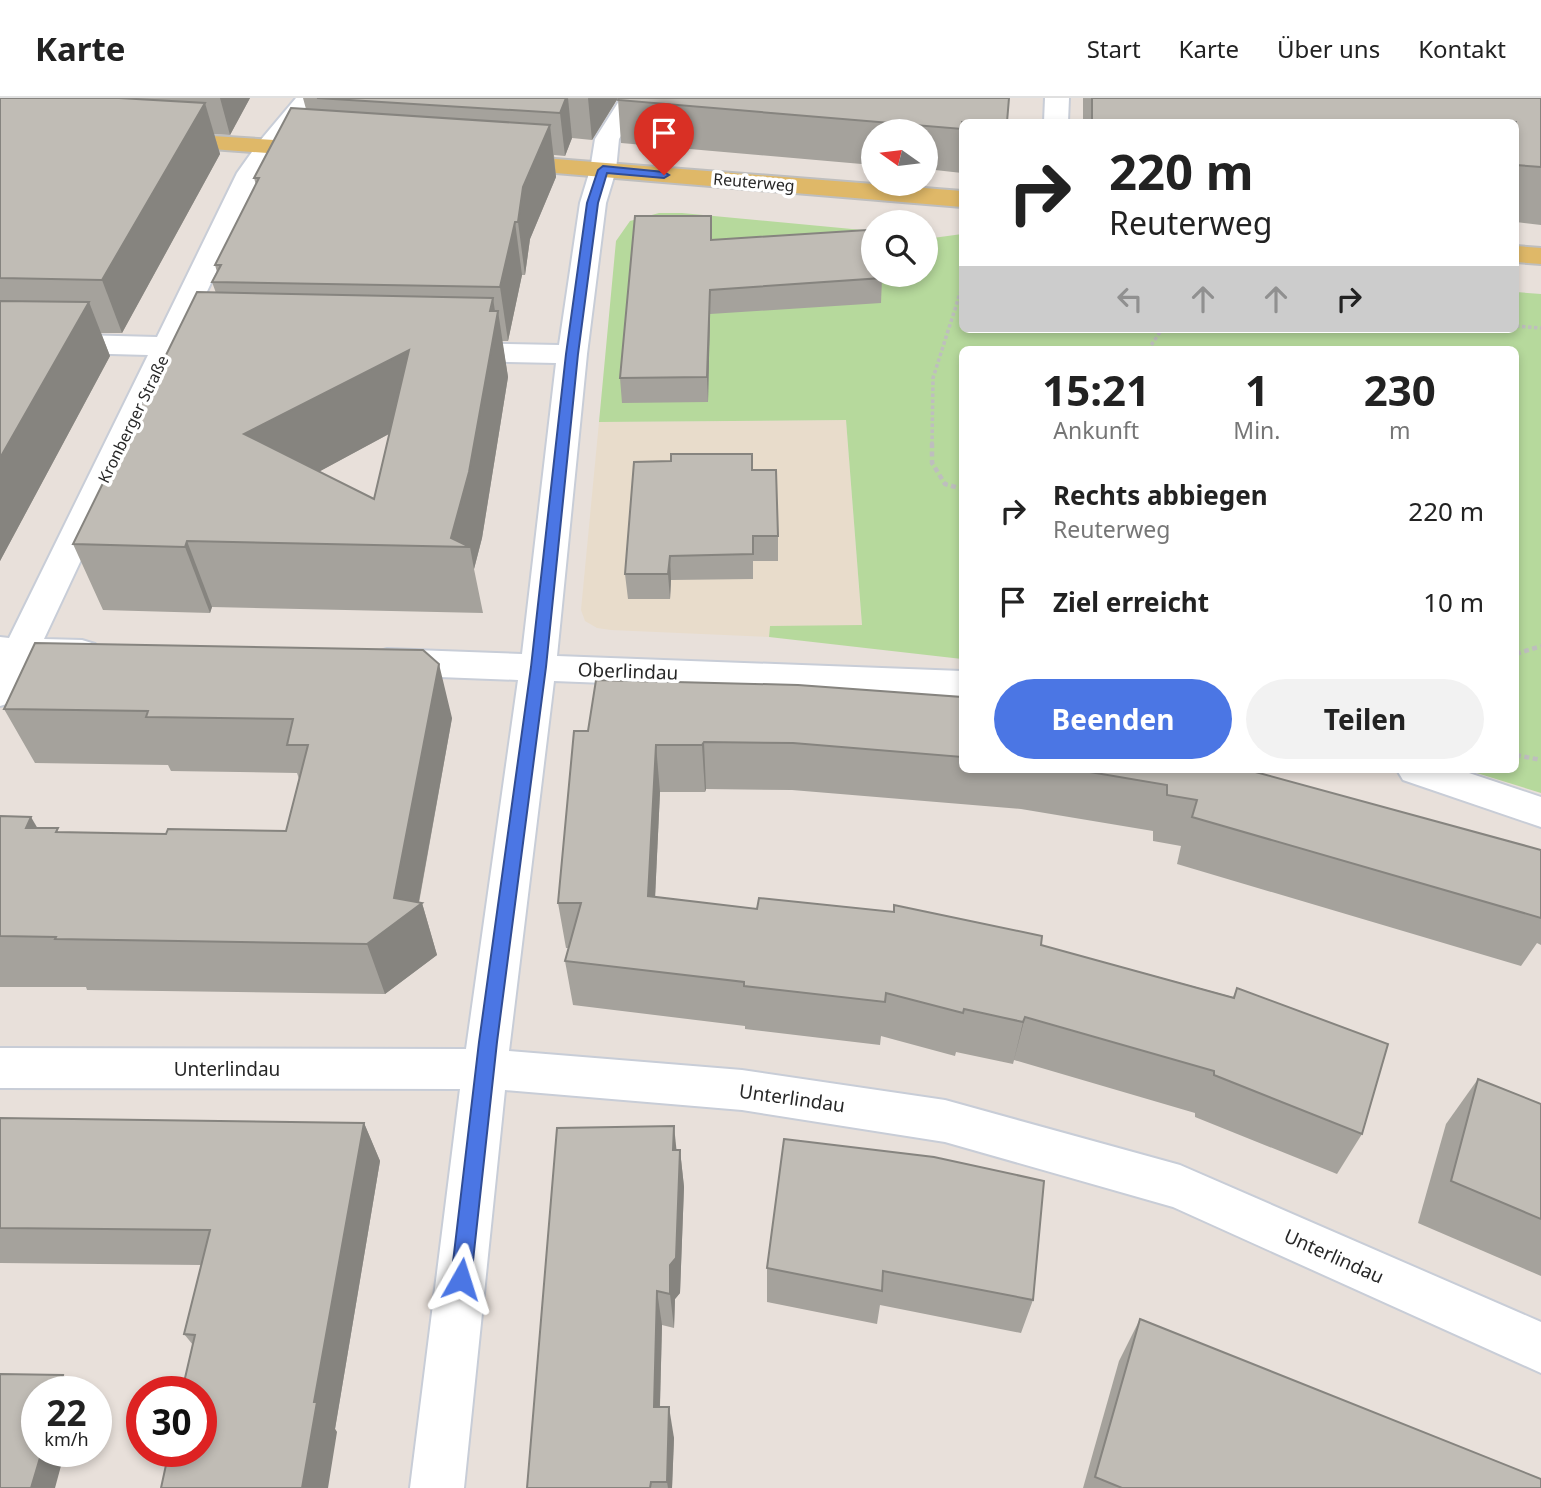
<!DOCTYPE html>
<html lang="de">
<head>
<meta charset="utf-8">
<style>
  body { margin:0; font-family:"Noto Sans",sans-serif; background:#f2f2f2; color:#222; height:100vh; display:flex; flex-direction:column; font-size:26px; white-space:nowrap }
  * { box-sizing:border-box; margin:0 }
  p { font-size:23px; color:#767676 }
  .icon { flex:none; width:38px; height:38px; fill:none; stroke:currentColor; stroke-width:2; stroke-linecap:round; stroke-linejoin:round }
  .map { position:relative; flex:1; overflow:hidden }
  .sheet { position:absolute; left:959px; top:248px; width:560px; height:427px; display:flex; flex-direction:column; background:#fff; border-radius:10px; box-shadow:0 4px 10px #0003 }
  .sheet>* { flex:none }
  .banner { position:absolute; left:959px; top:21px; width:560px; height:214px; border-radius:10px; box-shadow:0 4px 10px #0003; background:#fff; color:#222; overflow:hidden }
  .needle { width:46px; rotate:284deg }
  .tools { position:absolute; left:861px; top:21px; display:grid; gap:14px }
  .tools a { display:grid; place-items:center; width:77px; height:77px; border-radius:50%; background:#fff; box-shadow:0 4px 10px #0003; font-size:35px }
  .speed { position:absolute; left:21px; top:1278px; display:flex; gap:14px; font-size:35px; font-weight:700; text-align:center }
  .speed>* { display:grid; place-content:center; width:91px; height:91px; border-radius:50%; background:#fff; box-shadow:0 4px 10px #0003; line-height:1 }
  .speed small { font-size:18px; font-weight:400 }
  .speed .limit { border:10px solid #d22; background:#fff; color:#111 }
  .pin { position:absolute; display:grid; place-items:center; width:60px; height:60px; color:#fff; margin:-72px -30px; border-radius:50% 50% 50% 0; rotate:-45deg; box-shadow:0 0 7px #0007 }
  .pin .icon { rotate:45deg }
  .me { position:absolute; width:77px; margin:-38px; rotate:6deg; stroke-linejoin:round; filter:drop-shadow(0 0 5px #0008) }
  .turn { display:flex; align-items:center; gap:24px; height:147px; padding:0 35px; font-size:32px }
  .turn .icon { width:91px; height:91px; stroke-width:2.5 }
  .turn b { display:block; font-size:49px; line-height:60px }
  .lanes { display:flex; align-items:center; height:66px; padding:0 35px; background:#0003; justify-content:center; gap:35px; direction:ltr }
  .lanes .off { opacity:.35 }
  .eta { display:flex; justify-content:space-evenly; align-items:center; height:119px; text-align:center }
  .eta b { font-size:42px; font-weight:700; line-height:49px }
  .action { display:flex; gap:14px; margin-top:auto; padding:14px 35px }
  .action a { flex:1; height:80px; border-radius:42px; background:#4b76e4; color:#fff; font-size:28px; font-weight:700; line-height:80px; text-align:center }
  .action a+a { background:#f2f2f2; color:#222 }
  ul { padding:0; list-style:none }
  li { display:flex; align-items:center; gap:21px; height:91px; padding:0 35px }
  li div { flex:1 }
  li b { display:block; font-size:26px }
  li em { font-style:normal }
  header { display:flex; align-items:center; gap:42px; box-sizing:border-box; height:98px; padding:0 35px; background:#fff; border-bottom:2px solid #e0e0e0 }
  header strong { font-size:33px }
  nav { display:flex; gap:38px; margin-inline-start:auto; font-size:24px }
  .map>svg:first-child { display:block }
  .education { fill:#e8dccb }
  .green { fill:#b6d99c }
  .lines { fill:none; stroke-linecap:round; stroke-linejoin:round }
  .street-casing { stroke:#c8cdd7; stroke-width:4 }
  .primary-casing { stroke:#bebebe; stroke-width:4 }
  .path-far1 { stroke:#bebebe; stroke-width:3.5; stroke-dasharray:3.5 2.5; stroke-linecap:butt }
  .path { stroke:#bebebe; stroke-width:4.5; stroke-dasharray:5 3.5; stroke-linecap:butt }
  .street { fill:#fff; fill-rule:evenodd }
  .primary { fill:#dfb868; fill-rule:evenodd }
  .wall { fill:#a5a29c; fill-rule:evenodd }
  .shaded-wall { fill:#86847f }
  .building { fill:#c0bcb5; stroke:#86847f; stroke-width:2; fill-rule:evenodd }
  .route { fill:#4b76e4; stroke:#314d94; stroke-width:2 }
  .labels { text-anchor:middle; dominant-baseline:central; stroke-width:7; stroke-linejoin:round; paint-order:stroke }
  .far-street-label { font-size:16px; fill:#272727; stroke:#fff }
  .street-label { font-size:19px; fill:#272727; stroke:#fff }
</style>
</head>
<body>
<header>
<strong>Karte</strong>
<nav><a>Start</a><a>Karte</a><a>Über uns</a><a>Kontakt</a></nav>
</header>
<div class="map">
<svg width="1541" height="1390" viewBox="0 0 1541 1390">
  <rect width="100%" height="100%" fill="#e8e0da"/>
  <polygon class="education" points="846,322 862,528 770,528 769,539 611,532 597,530 585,523 581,512 599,324"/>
  <polygon class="green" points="659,115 682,115 873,133 873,177 926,177 926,139 933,140 962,136 962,231 1516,231 1516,194 1541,196 1541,695 1467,672 1516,672 1516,252 962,252 962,561 769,539 770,528 862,527 846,322 599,324 616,143 630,123"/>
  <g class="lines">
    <g class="street-casing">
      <g id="street">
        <polygon points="296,0 321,0 263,75 185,240 199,243 204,249 199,255 177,257 44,541 82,542 95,546 100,555 95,564 82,568 32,566 13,604 0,608 0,539 9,540 148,257 0,253 0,235 157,239 237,75 259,44"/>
        <polygon points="621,0 645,0 619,41 616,72 606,105 587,256 557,558 962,573 962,599 554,583 509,953 742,972 945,1002 1180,1067 1541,1224 1541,1275 1173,1109 945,1044 742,1012 505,992 464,1390 410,1390 460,991 0,990 0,950 466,951 518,582 387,577 374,573 369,564 374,555 387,551 522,556 556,265 452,263 442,260 437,254 442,248 452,245 559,247 580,105 590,72 595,41"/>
        <polygon points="1045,0 1069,0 1068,24 1044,24"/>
        <polygon points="1397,672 1460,672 1541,699 1541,729 1403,682"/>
      </g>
    </g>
    <g class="primary-casing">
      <g id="primary">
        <polygon points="165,35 322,45 331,47 334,52 331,57 322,59 156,47 153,42 156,37"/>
        <polygon points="504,57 962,93 962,109 495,70 491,65 495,60"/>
        <polygon points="1516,148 1541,150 1541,166 1516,164"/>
      </g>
    </g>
    <g class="path-far1">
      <polyline points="1516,228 1541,230"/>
      <polyline points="1148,252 1162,231"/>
      <polyline points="932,347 933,280 962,189"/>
    </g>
    <g class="path">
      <polyline points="932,345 932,365 945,386 962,391"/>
      <polyline points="1516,556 1541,548"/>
      <polyline points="1516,657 1541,662"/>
    </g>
    <use href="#street" class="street"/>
    <use href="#primary" class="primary"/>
  </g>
  <g class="wall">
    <polygon points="0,0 250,0 230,37 214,36 220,56 122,235 101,235 110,258 0,463"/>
    <path d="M303,0h315l-26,42 -20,-2 -7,18 -11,-1 2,22 -26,62 -5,36h-3l-14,66h-6l6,36 -26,161 -8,31 9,44 -271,-6 -2,6 -107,-3 -30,-66 143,-251 -4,-11 5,-10 -2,-7 41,-80 -2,-7 52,-69zM389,336l-15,65 -56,-27z"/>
    <polygon points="1083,0 1541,0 1541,127 1516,124 1516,24 1083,24"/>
    <polygon points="618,2 962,24 962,75 926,71 926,33 873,33 873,67 621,45"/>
    <polygon points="712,142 882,180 881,205 710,216 708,304 622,305 620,280"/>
    <polygon points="752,372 778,438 778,463 753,463 753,481 671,482 670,501 628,501 625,476"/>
    <polygon points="35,545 452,620 419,805 422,805 437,857 385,896 87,892 86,889 0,889 0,718 37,730 60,734 166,736 286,733 299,681 297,675 171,673 168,667 35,665 4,611"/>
    <polygon points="962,599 962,672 1248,672 1541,752 1541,847 1537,845 1521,868 1177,766 1181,748 1153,743 1153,733 1021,711 792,692 706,691 705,694 660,694 655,799 1041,847 1233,899 1237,890 1362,1036 1337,1076 1195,1019 1195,1015 1014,962 1013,966 956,954 955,958 881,938 880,947 745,931 745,928 573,907 565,863 569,850 566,850 558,805 588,633"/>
    <polygon points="1478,981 1541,1006 1541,1178 1418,1125 1446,1026"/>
    <polygon points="0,1020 364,1025 380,1063 335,1331 337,1334 193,1247 184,1236 201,1167 0,1165"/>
    <polygon points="784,1041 1033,1202 1021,1235 880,1207 877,1226 767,1204 767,1170"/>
    <polygon points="676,1052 680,1052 684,1089 680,1195 675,1201 674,1230 662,1227 660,1309 674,1340 672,1390 527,1390"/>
    <polygon points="1140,1221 1541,1390 1083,1390 1119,1263"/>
  </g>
  <g class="shaded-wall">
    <polygon points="220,0 250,0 230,37"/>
    <polygon points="566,0 568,0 572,40 565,58 560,15"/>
    <polygon points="588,0 618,0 592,42"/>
    <polygon points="205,5 220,56 122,235 102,182"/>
    <polygon points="550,27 556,79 530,141 525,177 518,124 523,89"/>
    <polygon points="515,124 522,177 508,243 500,189"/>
    <polygon points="710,192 710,216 708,304 707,279"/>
    <polygon points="493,200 496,220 498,213 508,279 482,440 474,471 470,449 451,440"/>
    <polygon points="89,204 110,258 0,463 0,360"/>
    <polygon points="409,252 422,318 265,403 244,336"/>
    <polygon points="187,443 212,509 210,515 185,449"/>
    <polygon points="670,458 671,482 670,501 668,476"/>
    <polygon points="439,566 452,620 418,808 422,805 437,857 385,896 367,846 394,800"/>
    <polygon points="704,644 706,691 705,694 702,647"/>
    <polygon points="656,647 660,694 653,843 648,798"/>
    <polygon points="31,719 62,772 26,730"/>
    <polygon points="1025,919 1014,962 1013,966 1023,924"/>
    <polygon points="364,1025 380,1063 335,1331 337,1334 328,1390 302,1390 314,1304"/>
    <polygon points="674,1028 678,1066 673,1052"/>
    <polygon points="680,1052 684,1089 680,1195 675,1201 674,1230 670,1196 670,1167"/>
    <polygon points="657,1193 662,1227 659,1339 654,1309"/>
    <polygon points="63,1277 80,1293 59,1293"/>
    <polygon points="669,1309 674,1340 672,1390 668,1390 667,1384"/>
    <polygon points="42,1353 65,1353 55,1390 31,1390"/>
  </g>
  <g class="building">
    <polygon points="0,0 119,0 205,5 102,182 0,180"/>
    <polygon points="317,0 566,0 560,15"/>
    <polygon points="619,0 1009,0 1007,24 962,24 962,31 618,2"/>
    <polygon points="1092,0 1541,0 1541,69 1516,67 1516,24 1092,24"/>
    <polygon points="291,10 550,27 523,89 518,124 515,124 500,189 212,184 221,167 215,167 259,80 254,80"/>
    <polygon points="635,118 711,118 711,142 867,132 873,153 873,177 881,177 882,180 710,192 707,279 620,280"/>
    <path d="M197,194l296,6 -3,13h8l-29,161 -18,66 19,9 -283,-6 -2,6 -112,-3zM409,252l-35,149 -130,-65z"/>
    <polygon points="0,203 89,204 0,360"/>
    <polygon points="671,356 752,356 752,372 776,372 778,438 753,438 753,456 670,458 668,476 625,476 634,364 671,363"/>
    <polygon points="35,545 423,552 439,566 394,800 422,805 367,846 55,841 56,839 0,838 0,718 31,719 26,730 58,730 56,734 166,736 168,731 286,733 308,647 287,647 293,621 146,619 148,613 4,611"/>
    <polygon points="596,582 798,587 962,599 962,659 793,645 704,644 702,647 656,647 648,798 757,811 759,800 894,814 894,807 1042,838 1041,847 1234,900 1237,890 1388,946 1362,1036 1214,977 1214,973 1025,919 1023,924 964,911 963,915 886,895 885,904 744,888 744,884 565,863 581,805 558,805 574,633 588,633"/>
    <polygon points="1078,672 1248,672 1541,752 1541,820 1192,719 1197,702 1167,697 1167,687"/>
    <polygon points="1478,981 1541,1006 1541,1121 1451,1083"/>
    <polygon points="0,1020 364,1025 314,1304 317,1304 302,1390 161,1390 169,1353 201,1353 201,1293 182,1293 195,1237 184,1236 210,1132 0,1130"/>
    <polygon points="674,1028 673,1052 680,1052 676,1160 670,1167 670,1196 657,1193 654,1309 669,1309 667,1384 651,1384 650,1390 527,1390 557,1030"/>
    <polygon points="784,1041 934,1059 1044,1083 1033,1202 883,1173 882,1193 767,1170"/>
    <polygon points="1140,1221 1541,1381 1541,1390 1122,1390 1095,1379"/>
    <polygon points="0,1276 63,1277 59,1293 37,1293 37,1353 42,1353 31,1390 0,1390"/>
  </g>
  <polygon class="route" points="603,68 664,74 669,77 664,80 607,75 598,105 578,256 546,569 497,944 471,1181 468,1187 461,1190 454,1187 451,1181 479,944 531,569 566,256 587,105 598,72"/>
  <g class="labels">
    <g class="far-street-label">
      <text transform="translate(754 84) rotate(5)">Reuterweg</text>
      <text transform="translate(133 321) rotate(-64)">Kronberger Straße</text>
    </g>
    <g class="street-label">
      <text transform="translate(628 573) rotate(2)">Oberlindau</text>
      <text x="227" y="971">Unterlindau</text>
      <text transform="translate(792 1000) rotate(8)">Unterlindau</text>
      <text transform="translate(1334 1158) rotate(24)">Unterlindau</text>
    </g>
  </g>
</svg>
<div class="tools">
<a><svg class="needle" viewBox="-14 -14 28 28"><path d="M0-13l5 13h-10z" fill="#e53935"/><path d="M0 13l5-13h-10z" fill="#767676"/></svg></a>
<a><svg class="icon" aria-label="search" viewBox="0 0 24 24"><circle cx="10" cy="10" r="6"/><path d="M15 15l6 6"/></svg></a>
</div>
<div class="speed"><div>22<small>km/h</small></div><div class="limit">30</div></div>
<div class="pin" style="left:664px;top:77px;background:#d93025"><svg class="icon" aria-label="arrive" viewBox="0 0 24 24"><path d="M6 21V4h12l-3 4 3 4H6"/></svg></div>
<svg class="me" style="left:461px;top:1181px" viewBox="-20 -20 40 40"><path d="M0-17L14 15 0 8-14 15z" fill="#4b76e4" stroke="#fff" stroke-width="4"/></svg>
<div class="banner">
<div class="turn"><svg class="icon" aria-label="right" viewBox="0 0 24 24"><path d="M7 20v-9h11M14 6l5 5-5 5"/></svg><div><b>220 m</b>Reuterweg</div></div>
<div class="lanes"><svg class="icon off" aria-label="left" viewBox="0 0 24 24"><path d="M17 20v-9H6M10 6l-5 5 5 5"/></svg><svg class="icon off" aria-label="ahead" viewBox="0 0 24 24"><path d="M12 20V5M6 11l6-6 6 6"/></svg><svg class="icon off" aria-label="ahead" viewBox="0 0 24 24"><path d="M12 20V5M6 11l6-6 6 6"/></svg><svg class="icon" aria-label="right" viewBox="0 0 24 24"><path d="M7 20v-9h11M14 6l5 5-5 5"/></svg></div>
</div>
<section class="sheet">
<div class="eta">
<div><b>15:21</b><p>Ankunft</p></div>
<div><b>1</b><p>Min.</p></div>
<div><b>230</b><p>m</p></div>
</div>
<ul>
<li><svg class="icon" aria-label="right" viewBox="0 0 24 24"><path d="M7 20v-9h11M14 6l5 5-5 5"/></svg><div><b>Rechts abbiegen</b><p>Reuterweg</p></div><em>220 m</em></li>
<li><svg class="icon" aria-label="arrive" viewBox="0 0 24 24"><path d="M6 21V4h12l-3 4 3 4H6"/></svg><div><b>Ziel erreicht</b></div><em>10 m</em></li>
</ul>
<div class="action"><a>Beenden</a><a>Teilen</a></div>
</section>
</div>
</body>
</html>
